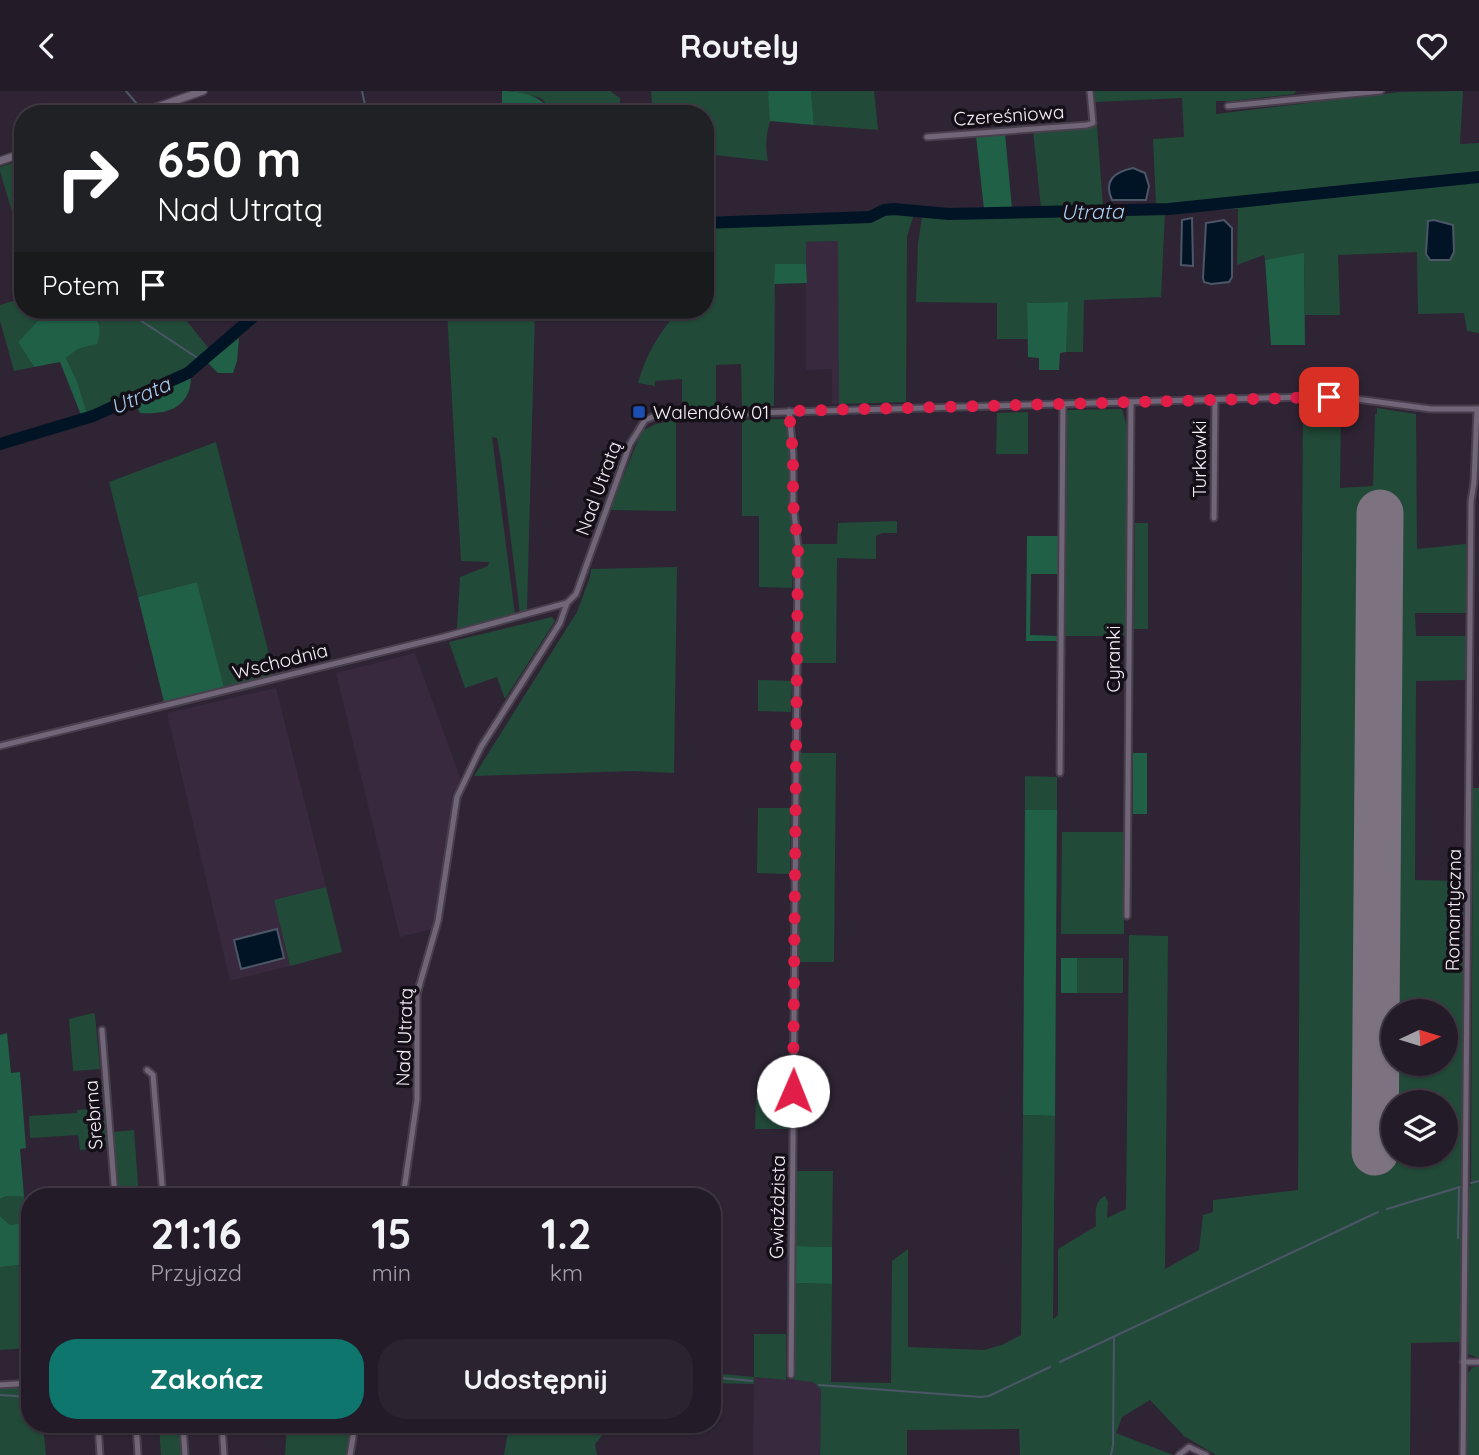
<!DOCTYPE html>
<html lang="pl">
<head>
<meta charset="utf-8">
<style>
  body { margin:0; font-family:Quicksand,sans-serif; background:#2b242f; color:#f1f3f6; height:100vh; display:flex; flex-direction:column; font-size:26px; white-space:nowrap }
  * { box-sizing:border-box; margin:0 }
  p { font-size:23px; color:#a3a1a7 }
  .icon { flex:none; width:38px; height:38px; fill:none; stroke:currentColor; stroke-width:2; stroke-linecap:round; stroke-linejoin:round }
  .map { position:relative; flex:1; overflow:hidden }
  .side { position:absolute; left:21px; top:1097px; width:700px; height:245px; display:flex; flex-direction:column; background:#231b27; border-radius:28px; box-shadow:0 2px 5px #0004,0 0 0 2px #403944 }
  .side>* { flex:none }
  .hud { position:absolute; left:14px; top:14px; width:700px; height:214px; border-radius:28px; box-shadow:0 2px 5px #0004,0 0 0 2px #403944; background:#202124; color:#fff; overflow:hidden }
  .needle { width:46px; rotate:86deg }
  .tools { position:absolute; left:1381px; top:908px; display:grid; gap:14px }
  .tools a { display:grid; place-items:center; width:77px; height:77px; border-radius:50%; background:#231b27; box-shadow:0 2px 5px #0004,0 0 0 2px #403944; font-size:35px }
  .pin { position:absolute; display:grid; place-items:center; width:60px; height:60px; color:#fff; margin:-30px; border-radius:14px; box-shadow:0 4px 10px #0006 }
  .me { position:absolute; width:77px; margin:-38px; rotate:1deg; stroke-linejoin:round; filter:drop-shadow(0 0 5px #0008) }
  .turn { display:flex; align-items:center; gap:24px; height:147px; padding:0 28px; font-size:32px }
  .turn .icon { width:91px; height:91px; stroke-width:2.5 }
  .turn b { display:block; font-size:49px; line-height:60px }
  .then { display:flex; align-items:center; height:66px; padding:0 28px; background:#0003; gap:14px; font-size:26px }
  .eta { display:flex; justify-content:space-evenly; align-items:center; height:119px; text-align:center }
  .eta b { font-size:42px; font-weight:700; line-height:49px }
  .primary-button { display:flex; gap:14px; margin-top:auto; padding:14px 28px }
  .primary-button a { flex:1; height:80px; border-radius:28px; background:#0f766e; color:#fff; font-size:28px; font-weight:700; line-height:80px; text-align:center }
  .primary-button a+a { background:#2b242f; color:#f1f3f6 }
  header { display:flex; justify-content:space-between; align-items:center; height:91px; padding:0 28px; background:#231b27; font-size:32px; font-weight:700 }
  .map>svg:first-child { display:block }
  .built { fill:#38293f }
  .green { fill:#224a39; fill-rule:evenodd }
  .forest { fill:#1f6047 }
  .water { fill:#011426; stroke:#4b5666; stroke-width:2 }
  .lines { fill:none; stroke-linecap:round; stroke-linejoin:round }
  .stream { stroke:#4b5666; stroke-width:2 }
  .river { stroke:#011426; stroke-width:12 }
  .runway { stroke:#7c7280; stroke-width:47 }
  .minor-casing { stroke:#483f4d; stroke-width:9 }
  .tertiary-casing { stroke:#483f4d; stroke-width:10 }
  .minor { stroke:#716578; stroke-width:5 }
  .tertiary { stroke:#716578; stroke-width:7 }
  .route { stroke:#e11d48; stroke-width:12; stroke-dasharray:0 21.6 }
  .transit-dot { fill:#1a4fb4; stroke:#140f17; stroke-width:2.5 }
  .labels { text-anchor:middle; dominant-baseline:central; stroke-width:7; stroke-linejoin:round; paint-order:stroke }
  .street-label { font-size:19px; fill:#f7f0fb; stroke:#140f17 }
  .poi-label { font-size:19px; fill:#f7f0fb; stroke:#140f17; text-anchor:start }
  .water-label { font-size:21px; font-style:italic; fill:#a8cff2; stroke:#140f17 }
</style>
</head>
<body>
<header><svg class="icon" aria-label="back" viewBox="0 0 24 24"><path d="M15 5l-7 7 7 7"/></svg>Routely<svg class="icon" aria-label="heart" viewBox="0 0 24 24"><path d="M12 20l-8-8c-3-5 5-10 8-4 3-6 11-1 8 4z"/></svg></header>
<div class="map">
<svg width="1479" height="1364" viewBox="0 0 1479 1364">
  <rect width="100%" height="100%" fill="#2f2434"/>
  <g class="built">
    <polygon points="839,150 839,313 832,313 832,278 806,279 806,151"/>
    <polygon points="415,562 461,689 452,703 447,762 433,838 400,846 336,582"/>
    <polygon points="276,597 326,796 274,810 290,875 230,890 167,622"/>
    <polygon points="754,1286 814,1291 821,1299 820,1364 753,1364"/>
  </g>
  <g class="green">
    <polygon points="512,0 610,0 620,7 620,23 555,23 541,7"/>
    <path d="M651,0h117c1,9 4,21 2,30 -4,16 -5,23 -2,40l-63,-7v-40h-52z"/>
    <polygon points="811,0 874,0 878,39 814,34"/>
    <path d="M1093,0h203l-2,3 -63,7h-15v13l184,-22 63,-1 -3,53 19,-1v190l-12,-2 -3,-18 -46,1 -1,-62 -79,3 2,60h-35l-1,-61 -39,6 -1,-5 -27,10 1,-56 -73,3 -4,85 -77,3 -1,52h-17l1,-50 -40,1 1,36h-31v-36l-81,-1 2,-58 4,-28 -8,-2 -7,23 -1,165 -67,2 -1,-163 -32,1v22l-31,1 -1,141 -32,1 -1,-43 -25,1v42l-34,1v-29l-27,2v5l-17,-3c8,-29 21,-50 41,-73h26v-101l7,8 152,-3 24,-9 67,5 86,-2 -8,-77 64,-5 6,80 53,-1 -3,-66 31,-2 -2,-39 -87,4z"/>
    <polygon points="23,69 23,158 0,80 0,76"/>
    <polygon points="23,207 23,219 48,219 18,251 34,276 14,280 0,230 0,214"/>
    <polygon points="94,219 178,219 210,259 255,219 269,219 194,283 92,328 0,356 0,348 32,341 87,322 77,290 66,267 78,258 91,255 99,231"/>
    <polygon points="447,219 535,219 527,521 520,523 501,369 497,347 492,346 515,524 457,538 460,486 488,475 489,471 461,470"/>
    <path d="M1303,312h38l-1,85 33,-2 2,-72h2v-6l39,6 1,135 49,-5v69h-51l1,23h50l-1,44 -49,1 -1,199 48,1v358l-3,103 -49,1 -1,112h-194l-32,-19 -34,-36 -28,17 -6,16 57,22h-153l-1,-26 -112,1v25h-87l1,-65 -8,-8 -19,-2 1,-97 37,1 -1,98 60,1 1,-122 16,-12v98l76,3 18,-5 19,-10 2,-220 32,1 -2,203 5,-4v-66l38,-23c0,-12 -3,-24 9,-30l3,6 -1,16 19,-9 3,-274 39,1 -3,333 34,-19 4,-35 10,-3v-12l85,-10zM1393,920h53v53h-53zM1393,1012h53v52h-53z"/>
    <polygon points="1122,318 1127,336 1126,545 1064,545 1066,323 1068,319"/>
    <polygon points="1028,321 1028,363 996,363 997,322"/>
    <polygon points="785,328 789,344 794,464 792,497 759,496 759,425 742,425 742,329"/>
    <polygon points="676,329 676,420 609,419 642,340 656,333"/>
    <polygon points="216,351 274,583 224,596 197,491 138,506 109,391"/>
    <polygon points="897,430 897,442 882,442 876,445 876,468 837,467 836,572 800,572 801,453 837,453 838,432"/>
    <polygon points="1135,432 1148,432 1148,538 1134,538"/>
    <polygon points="677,476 674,682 633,680 474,685 577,521 590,486 591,478"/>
    <polygon points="552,526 555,530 505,608 497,586 465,597 449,551"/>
    <polygon points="758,589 792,590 791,621 758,620"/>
    <polygon points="800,662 836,662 834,871 798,871"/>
    <polygon points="1025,685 1057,686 1057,719 1025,719"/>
    <polygon points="1473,697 1479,697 1479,1267 1468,1263 1466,1258 1469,1096 1471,1095"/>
    <polygon points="758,717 791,717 790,783 757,782"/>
    <polygon points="1062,741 1124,741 1124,843 1061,843"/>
    <polygon points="326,796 342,861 290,875 274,809"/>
    <rect x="1077" y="867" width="46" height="35"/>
    <polygon points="93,922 95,924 100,978 73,980 69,928"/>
    <polygon points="756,1007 789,1007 788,1038 755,1038"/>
    <polygon points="104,1017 107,1056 80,1059 78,1044 30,1047 29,1025 77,1022 77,1019"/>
    <polygon points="134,1039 139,1106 118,1106 112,1041"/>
    <polygon points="796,1080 833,1080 832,1156 796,1155"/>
    <polygon points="7,1105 24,1105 27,1131 10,1134 0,1125 0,1108"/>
    <polygon points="30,1173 30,1257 0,1259 0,1176"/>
    <polygon points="754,1243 786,1243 786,1289 754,1286 754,1293 712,1292 712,1282 754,1286"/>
    <polygon points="1473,1276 1479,1276 1479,1364 1466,1364 1467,1284"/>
    <polygon points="30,1295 30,1334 43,1334 46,1364 0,1364 0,1298"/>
    <polygon points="159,1334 179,1334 182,1364 161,1364"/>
    <polygon points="287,1334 352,1334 347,1364 285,1364"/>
    <polygon points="509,1334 611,1334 595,1353 597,1364 504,1364"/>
  </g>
  <g class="forest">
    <path d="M502,0c23,0 38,5 53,23h-69v-7l16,6z"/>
    <polygon points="768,0 811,0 814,34 770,30"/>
    <polygon points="1005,42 1012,118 984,118 976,45"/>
    <polygon points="1304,162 1305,254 1271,254 1265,169"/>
    <polygon points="775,173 806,173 807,192 774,193"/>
    <polygon points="1068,211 1066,261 1060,262 1059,279 1039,279 1039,267 1028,266 1027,212"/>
    <path d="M48,219h46c5,12 8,21 3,34l-19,5 -12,9 11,23 10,32 -6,2 -21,-53 -26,5 -16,-25z"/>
    <polygon points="239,247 237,270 233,282 218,282 208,272"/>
    <path d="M191,285c0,31 -23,39 -51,37l-6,-12z"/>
    <polygon points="1027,445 1058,445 1059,483 1031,483 1030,544 1058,545 1058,550 1026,550"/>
    <polygon points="197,491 224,596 164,611 138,506"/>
    <rect x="1133" y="662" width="14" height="61"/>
    <polygon points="1025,719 1057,719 1055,1025 1023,1024"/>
    <rect x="1061" y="867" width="16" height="35"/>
    <polygon points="7,942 11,982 20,981 26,1057 20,1058 24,1105 7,1105 0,1108 0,944"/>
    <polygon points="0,1125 10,1134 27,1131 30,1173 0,1176"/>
    <polygon points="796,1155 832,1156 832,1193 795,1192"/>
  </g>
  <g class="water">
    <path d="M1133,77l12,5 4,13 -3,14h-34c-9,-20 3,-28 21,-32z"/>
    <polygon points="1192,127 1193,175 1181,174 1182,129"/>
    <polygon points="1224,129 1232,137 1232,186 1229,191 1211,193 1204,191 1203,187 1206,132"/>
    <polygon points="1434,129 1453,134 1454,161 1450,169 1430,169 1426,163 1428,130"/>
    <polygon points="277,838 284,867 241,878 234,849"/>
  </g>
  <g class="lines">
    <g class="stream">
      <polyline points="126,0 137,13"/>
      <polyline points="362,0 367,23"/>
      <polyline points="128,219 134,225 202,270"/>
      <polyline points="1471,1092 1479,1090"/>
      <polyline points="1387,1118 1460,1096"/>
      <polyline points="1458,1147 1459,1096"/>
      <polyline points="1060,1271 1378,1121"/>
      <polyline points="712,1286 752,1290"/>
      <polyline points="819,1294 981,1306 989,1305 1050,1276"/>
      <polyline points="0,1304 30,1306"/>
      <polyline points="1111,1364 1113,1354 1114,1246"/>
    </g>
    <g class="river">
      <polyline points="705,132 870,126 884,119 894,118 949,123 1169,118 1479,86"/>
      <polyline points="0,353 93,325 188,282 261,219"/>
    </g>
    <polyline class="runway" points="1375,1061 1380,422"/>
    <g class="minor-casing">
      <g id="minor">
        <polyline points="1228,15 1381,0"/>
        <polyline points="927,46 1087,34 1093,32 1090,0"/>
        <polyline points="789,320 793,363 793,413 798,456 791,1284"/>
        <polyline points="1214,427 1215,309"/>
        <polyline points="0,655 443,546 567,512"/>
        <polyline points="1060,682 1063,313"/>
        <polyline points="1127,825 1131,311"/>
        <polyline points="102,939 115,1106"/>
        <polyline points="147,979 153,984 163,1106"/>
        <polyline points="403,1106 417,1009 417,903 438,830 457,706 481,656 560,532 567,512 576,503 630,353 645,329 655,325 1334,305 1431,318 1479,318"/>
        <polyline points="1463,1271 1479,1271"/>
        <polyline points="0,1294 30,1292"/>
        <polyline points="98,1334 100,1364"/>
        <polyline points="136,1334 138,1364"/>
        <polyline points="183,1334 185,1364"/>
        <polyline points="222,1334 224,1364"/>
        <polyline points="350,1364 355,1334"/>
        <polyline points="1179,1364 1189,1356 1206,1364"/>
        <polyline points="1463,1364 1471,411 1474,391 1477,318"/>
      </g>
    </g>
    <g class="tertiary-casing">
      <g id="tertiary">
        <polyline points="137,23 203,0"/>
        <polyline points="0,70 23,62"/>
      </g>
    </g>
    <use href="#minor" class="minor"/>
    <use href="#tertiary" class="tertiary"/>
  </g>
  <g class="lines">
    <polyline class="route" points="793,1000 798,456 793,412 793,363 789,320 1329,306"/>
  </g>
  <rect class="transit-dot" x="632" y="314" width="14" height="14" rx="3.5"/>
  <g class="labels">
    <g class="street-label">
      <text transform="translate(1009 24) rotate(-4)">Czereśniowa</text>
      <text transform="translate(1199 368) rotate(-90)">Turkawki</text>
      <text transform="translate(598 397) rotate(-70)">Nad Utratą</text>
      <text transform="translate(1113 568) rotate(-90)">Cyranki</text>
      <text transform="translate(280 570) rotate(-14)">Wschodnia</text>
      <text transform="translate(1453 819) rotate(-89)">Romantyczna</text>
      <text transform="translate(404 946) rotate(-88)">Nad Utratą</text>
      <text transform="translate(93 1024) rotate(-94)">Srebrna</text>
      <text transform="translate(777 1116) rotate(-89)">Gwiaździsta</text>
    </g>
    <g class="poi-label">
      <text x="653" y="321">Walendów 01</text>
    </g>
    <g class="water-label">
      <text transform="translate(1092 120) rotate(-1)">Utrata</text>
      <text transform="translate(140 304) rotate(-24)">Utrata</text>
    </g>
  </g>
</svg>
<div class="tools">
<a><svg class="needle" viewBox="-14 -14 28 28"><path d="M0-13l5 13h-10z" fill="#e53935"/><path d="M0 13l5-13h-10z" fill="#a3a1a7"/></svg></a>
<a><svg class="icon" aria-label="layers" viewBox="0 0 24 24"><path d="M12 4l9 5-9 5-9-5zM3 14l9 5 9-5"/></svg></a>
</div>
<div class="pin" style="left:1329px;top:306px;background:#d93025"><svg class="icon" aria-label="arrive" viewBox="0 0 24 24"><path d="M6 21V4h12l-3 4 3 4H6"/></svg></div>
<svg class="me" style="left:793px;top:1000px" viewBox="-20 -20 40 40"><circle r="19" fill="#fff"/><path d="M0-13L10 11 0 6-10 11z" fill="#e11d48"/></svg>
<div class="hud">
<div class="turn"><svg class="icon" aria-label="right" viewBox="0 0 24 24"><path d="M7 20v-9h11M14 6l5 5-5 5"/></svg><div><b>650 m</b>Nad Utratą</div></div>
<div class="then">Potem<svg class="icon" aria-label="arrive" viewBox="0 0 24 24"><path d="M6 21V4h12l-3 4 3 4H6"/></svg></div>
</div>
<section class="side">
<div class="eta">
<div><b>21:16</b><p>Przyjazd</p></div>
<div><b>15</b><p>min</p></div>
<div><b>1.2</b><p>km</p></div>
</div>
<div class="primary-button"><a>Zakończ</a><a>Udostępnij</a></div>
</section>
</div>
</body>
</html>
